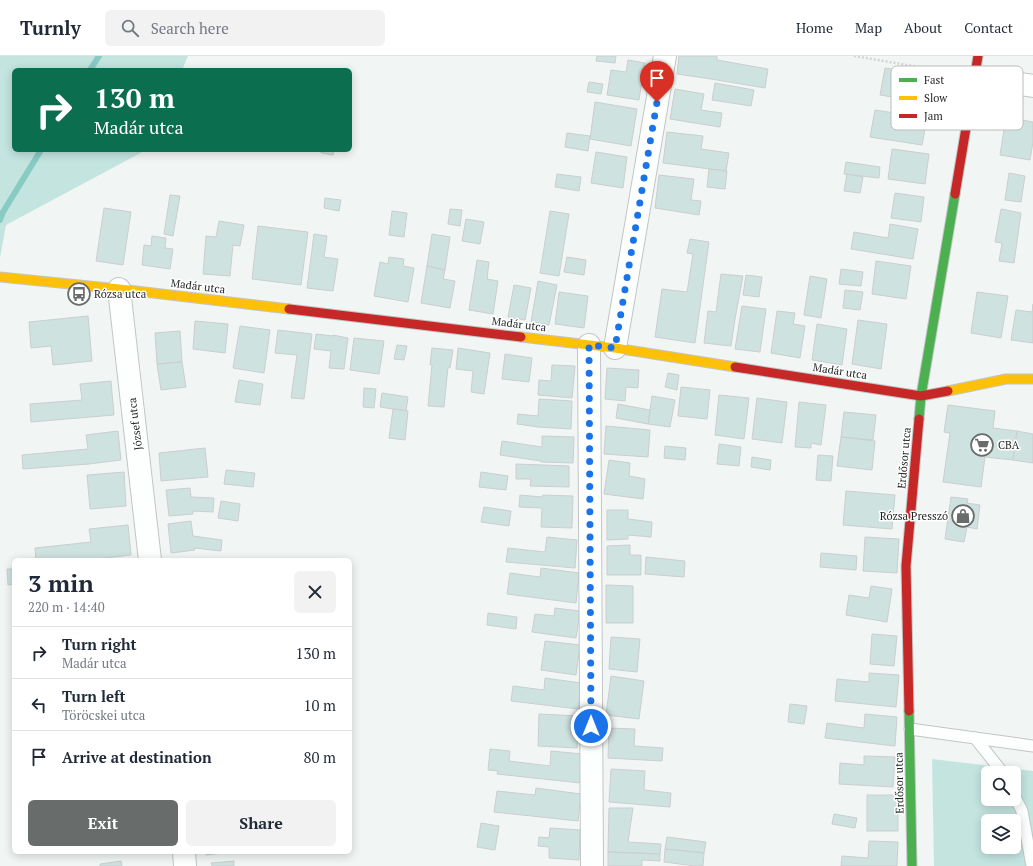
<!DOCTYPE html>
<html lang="en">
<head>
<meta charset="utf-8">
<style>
  body { margin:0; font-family:"PT Serif",serif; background:#f2f2f3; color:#1f2937; height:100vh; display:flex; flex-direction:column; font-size:15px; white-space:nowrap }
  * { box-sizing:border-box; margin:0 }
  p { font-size:13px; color:#747a83 }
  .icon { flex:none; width:22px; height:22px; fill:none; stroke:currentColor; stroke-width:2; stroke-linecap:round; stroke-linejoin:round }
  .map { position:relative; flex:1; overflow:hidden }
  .panel { position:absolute; left:12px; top:502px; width:340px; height:296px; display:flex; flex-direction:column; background:#fff; border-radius:6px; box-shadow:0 2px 10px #0003 }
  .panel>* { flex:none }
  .hud { position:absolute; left:12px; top:12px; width:340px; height:84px; border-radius:6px; box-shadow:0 2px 10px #0003; background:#0b6e4f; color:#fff; overflow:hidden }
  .tools { position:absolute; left:981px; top:710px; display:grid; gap:8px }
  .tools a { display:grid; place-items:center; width:40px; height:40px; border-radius:6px; background:#fff; box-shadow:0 2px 10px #0003; font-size:20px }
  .pin { position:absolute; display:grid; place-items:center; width:34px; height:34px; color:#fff; margin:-41px -17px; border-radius:50% 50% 50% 0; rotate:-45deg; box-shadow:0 0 4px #0007 }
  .pin .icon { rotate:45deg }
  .me { position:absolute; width:44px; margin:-22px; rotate:0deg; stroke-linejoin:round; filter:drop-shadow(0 0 3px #0008) }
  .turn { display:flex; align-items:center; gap:14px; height:84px; padding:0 16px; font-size:18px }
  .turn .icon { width:52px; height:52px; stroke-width:2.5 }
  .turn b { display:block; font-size:28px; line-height:34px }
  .round { display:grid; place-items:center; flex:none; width:42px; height:42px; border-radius:6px; background:#f2f2f3 }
  .summary { display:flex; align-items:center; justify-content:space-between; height:68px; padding:0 16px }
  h1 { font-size:24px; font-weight:800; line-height:30px }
  .action { display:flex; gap:8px; margin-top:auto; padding:8px 16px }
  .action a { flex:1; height:46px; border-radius:6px; background:#686c6b; color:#fff; font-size:16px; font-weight:800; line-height:46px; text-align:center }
  .action a+a { background:#f2f2f3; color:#1f2937 }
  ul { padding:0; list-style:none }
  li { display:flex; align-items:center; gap:12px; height:52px; padding:0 16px; border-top:1px solid #e0e1e3 }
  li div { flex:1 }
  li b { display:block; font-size:15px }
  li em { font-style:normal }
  header { display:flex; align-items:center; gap:24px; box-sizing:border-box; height:56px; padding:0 20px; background:#fff; border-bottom:1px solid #e0e1e3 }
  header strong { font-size:19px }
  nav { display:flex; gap:22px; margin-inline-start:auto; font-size:14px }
  .search { width:280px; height:36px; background:#f2f2f3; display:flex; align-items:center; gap:10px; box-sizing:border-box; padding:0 14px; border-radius:6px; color:#747a83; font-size:15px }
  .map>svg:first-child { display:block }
  .green { fill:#c4e4e0; fill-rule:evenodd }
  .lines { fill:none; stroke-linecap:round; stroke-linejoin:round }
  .stream { stroke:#87cbc3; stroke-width:6 }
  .building { fill:#cee2e0; stroke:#cbcece }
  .lane-casing { stroke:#c2c5c5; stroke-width:13 }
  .street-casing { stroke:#c2c5c5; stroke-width:24 }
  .fast-casing { stroke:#c2c5c5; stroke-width:11 }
  .slow-casing { stroke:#c2c5c5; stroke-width:11 }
  .jam-casing { stroke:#c2c5c5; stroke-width:11 }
  .path { stroke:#d3d4d4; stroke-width:2.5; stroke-dasharray:2 2; stroke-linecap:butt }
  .lane { stroke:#fdfefe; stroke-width:11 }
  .street { stroke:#fdfefe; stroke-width:22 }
  .fast { stroke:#4caf50; stroke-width:9 }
  .slow { stroke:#ffc107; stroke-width:9 }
  .jam { stroke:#c62828; stroke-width:9 }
  .route { stroke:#1a73e8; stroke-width:7; stroke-dasharray:0 12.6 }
  .labels { text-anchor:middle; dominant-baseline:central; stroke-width:3; stroke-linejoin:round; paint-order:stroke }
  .street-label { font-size:11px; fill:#1f2121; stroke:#fff }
  .poi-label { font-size:11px; fill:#1f2121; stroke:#fff; text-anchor:start }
  .key { fill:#fff; stroke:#bcbcbc; stroke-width:1 }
  .key-label { font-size:11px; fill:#1f2121 }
</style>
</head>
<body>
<header>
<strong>Turnly</strong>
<div class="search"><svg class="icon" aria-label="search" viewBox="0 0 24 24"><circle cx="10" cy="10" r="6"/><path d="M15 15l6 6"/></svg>Search here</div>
<nav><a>Home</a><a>Map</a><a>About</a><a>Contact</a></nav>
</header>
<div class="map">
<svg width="1033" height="810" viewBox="0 0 1033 810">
  <rect width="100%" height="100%" fill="#f1f6f5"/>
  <g class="green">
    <polygon points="0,0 188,0 182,14 14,14 14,94 146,94 6,169 0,202"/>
    <path d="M932,703l101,12v95h-99zM988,717h26v26h-26zM988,765h26v26h-26z"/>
  </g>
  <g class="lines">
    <g class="stream">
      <polyline points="90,14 99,0"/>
      <polyline points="0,164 3,156 41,94"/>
    </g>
  </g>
  <g class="building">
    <polygon points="597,0 616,0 615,7 596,5"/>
    <polygon points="679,0 717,0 717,4 768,13 765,32 711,23 677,18"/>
    <polygon points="628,4 645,7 639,44 607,39 611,14 626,16"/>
    <polygon points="885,12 928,19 928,16 947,20 942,49 880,39"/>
    <polygon points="589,26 603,28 601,38 587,36"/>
    <polygon points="715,27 754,34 751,50 712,44"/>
    <polygon points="675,33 704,38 701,54 722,57 720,71 670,63"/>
    <polygon points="595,46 637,53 631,90 590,83"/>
    <polygon points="875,54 927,62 922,89 870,81"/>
    <polygon points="1006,61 1033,66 1033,86 1030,104 1000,99"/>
    <polygon points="667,76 703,80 701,93 729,97 726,115 663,107"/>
    <polygon points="567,77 590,80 588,95 565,91"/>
    <polygon points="892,93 929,98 925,128 888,123"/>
    <polygon points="321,94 334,94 333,99 321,97"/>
    <polygon points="596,96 627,101 623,132 591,127"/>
    <polygon points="846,106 880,111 879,122 844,118"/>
    <polygon points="709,113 727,115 725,133 707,131"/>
    <polygon points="1009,117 1025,120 1021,146 1005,144"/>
    <polygon points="557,118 581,121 579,135 555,131"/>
    <polygon points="847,118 863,121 860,137 844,135"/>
    <polygon points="659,119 694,123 691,144 701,145 699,159 655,152"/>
    <polygon points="895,137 924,141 921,166 891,162"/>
    <polygon points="170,139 180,140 173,180 164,178"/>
    <polygon points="325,142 341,144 339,155 324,152"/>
    <polygon points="104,152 131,156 123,209 96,205"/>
    <polygon points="450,153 462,154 460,170 448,168"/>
    <polygon points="1001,153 1021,157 1014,207 999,205 1002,187 995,186"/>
    <polygon points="392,155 407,157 404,181 389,179"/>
    <polygon points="550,155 569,158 559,220 540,217"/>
    <polygon points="466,163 484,166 480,188 462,185"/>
    <polygon points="219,165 244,169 240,190 233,189 230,220 203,218 206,180 216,181"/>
    <polygon points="890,168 918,173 913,203 851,193 854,176 888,182"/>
    <polygon points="258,170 308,176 301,229 252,223"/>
    <polygon points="314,178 327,180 324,201 338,203 333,235 307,232"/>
    <polygon points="432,178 450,181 445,214 427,210"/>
    <polygon points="152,180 166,182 165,192 173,193 170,213 142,209 144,189 151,190"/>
    <polygon points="690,183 709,186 695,287 655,281 662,233 687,236 693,198 687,197"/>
    <polygon points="389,201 404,203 403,210 414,212 408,246 374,240 380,206 388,208"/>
    <polygon points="567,201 586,204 584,219 564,216"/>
    <polygon points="477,204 489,206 487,223 498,225 493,258 469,254"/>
    <polygon points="876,205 911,210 906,243 872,238"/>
    <polygon points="427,210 445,214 443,223 455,225 450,252 421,247"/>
    <polygon points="841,213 863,216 861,230 839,228"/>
    <polygon points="721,218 743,220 735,263 731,290 704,287 708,255 716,256"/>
    <polygon points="746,219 762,221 759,241 743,239"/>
    <polygon points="810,220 827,223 821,262 804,259"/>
    <polygon points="538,225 557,229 549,269 531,266"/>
    <polygon points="514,229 531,232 525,264 508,261"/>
    <polygon points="845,234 863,236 860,254 843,252"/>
    <polygon points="559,236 588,240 584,272 555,268"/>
    <polygon points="977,236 1008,240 1001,282 971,277"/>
    <polygon points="1033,248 1033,287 1011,284 1016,254 1032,256"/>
    <polygon points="742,250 766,253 760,296 735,293"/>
    <polygon points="777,255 795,257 793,268 805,270 800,302 771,297"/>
    <polygon points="88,260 92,305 53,309 51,290 31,292 29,266"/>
    <polygon points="858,264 887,268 881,313 852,308"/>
    <polygon points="195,265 228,268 225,297 193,293"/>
    <polygon points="817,268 847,273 842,309 812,304"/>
    <polygon points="240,270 270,274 264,317 233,312"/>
    <polygon points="278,274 312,278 304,343 291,342 297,299 275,297"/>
    <polygon points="180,275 182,306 157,308 155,277"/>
    <polygon points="316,278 333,280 333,279 348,282 344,313 329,312 331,295 314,293"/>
    <polygon points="354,282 384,285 379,318 350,314"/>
    <polygon points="397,289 407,290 404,304 394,303"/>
    <polygon points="432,292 453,294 450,312 448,311 444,351 428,350 432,309 430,309"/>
    <polygon points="458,292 490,297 484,338 471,336 473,315 456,313"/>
    <polygon points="505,298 532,302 529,326 502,323"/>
    <polygon points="182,306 186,331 161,334 157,308"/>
    <polygon points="552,309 575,310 572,342 538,339 539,324 551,325"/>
    <polygon points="607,312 639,314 638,332 626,331 625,345 605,343"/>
    <polygon points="668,317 679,319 677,334 665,331"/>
    <polygon points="239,324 263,328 260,349 235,346"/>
    <polygon points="111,325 114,359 31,366 30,348 82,344 80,328"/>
    <polygon points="681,331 710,334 707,363 678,360"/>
    <polygon points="364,332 376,333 374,352 363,351"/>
    <polygon points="382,337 408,341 406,355 380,351"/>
    <polygon points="719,339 749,342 744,383 715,379"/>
    <polygon points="652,340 675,344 670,371 648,368"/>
    <polygon points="757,342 787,346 782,387 752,383"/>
    <polygon points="539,343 572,345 571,373 538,371 517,368 518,358 538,360"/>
    <polygon points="799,346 826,349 821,389 811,387 811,392 795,391"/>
    <polygon points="618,348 650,354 648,368 616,362"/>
    <polygon points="948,349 995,355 993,372 1017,375 1013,404 985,401 981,431 943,426 950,377 944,376"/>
    <polygon points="393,353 408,355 405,384 389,382"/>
    <polygon points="844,356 876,359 873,384 841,381"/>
    <polygon points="606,370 650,374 648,401 604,398"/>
    <polygon points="118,375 121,404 89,408 23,413 22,399 88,393 86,379"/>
    <polygon points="1017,375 1033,378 1033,407 1013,404"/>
    <polygon points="542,380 574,381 573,407 541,406 541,405 500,399 502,385 542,391"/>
    <polygon points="841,381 875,385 872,414 837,410"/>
    <polygon points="719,388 741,391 739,410 717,408"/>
    <polygon points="665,390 686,392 685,404 664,402"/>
    <polygon points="205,392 208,421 161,425 159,397"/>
    <polygon points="818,399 833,400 831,425 816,424"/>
    <polygon points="752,401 771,404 770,414 751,411"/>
    <polygon points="609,404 630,407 629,420 645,423 643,443 604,438"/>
    <polygon points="516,408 569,410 569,431 530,430 531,423 516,423"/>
    <polygon points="226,414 255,417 253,431 224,428"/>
    <polygon points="124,416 126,450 90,453 87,419"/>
    <polygon points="481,416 508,420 506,434 479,431"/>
    <polygon points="190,432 191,441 214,442 213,456 193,455 193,458 169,460 166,434"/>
    <polygon points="846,435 895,439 892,473 843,469"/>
    <polygon points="520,439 542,441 543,439 573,440 572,472 541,471 542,452 519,451"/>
    <polygon points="951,441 968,443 967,447 980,449 977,473 967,471 964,486 945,483"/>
    <polygon points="221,445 240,448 238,465 218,462"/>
    <polygon points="484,451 511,455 509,470 481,466"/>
    <polygon points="607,454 628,454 628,463 652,466 651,481 628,479 628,483 607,484"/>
    <polygon points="191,465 193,480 222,484 221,495 194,492 195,494 171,497 168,468"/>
    <polygon points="128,469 131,499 88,504 36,504 35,492 91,486 89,473"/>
    <polygon points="547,481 577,484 575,512 506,506 508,492 545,496"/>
    <polygon points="865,481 899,483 897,517 863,515"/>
    <polygon points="630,489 630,499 641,499 641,519 607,519 607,490"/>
    <polygon points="821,497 857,500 856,514 820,511"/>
    <polygon points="646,501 685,505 684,521 645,518"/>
    <polygon points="541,512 579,517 576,547 507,538 510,517 540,521"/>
    <polygon points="7,513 14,513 14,528 8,529"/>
    <polygon points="606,529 633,530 633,567 606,567"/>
    <polygon points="871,530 892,533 887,566 846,559 849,539 869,542"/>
    <polygon points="555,552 580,555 576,582 532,576 535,558 554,560"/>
    <polygon points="488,557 517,561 516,573 487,569"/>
    <polygon points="872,578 897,580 894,610 870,608"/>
    <polygon points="611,581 640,583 637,616 609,613"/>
    <polygon points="545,585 580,589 576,619 541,614"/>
    <polygon points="869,617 899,619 896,651 835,645 837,623 869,626"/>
    <polygon points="611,620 644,625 639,663 606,659"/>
    <polygon points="545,622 581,627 578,653 511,645 513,630 544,634"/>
    <polygon points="790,648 807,650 804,668 788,666"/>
    <polygon points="539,658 579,660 577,692 538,690"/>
    <polygon points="865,658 897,661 895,690 825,682 827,667 864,672"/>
    <polygon points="609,672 635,673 634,690 663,692 662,705 608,702"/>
    <polygon points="490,693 510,695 509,705 550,710 551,695 582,698 580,727 497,718 498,715 488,714"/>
    <polygon points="864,700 895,701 893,731 839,728 840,707 864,709"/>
    <polygon points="611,713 645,715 644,734 671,737 670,751 609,746"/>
    <polygon points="536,732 581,738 578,765 494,756 497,735 535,739"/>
    <rect x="867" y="739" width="31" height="36"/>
    <polygon points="609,752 633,752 628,786 661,788 660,798 608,796"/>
    <polygon points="834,758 857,762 855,772 832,768"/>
    <polygon points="481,767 499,770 495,794 477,791"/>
    <polygon points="550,772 580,774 579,804 549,802 549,791 538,790 539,781 549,782"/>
    <polygon points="667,781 706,786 704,797 665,793"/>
    <polygon points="869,785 898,786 897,810 841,810 842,800 868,802"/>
    <polygon points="665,793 704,797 703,810 695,810 664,806"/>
    <polygon points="206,796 232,796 206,799"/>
    <polygon points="608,796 660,798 660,805 642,804 642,810 608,810"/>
    <polygon points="121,805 122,810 100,810 100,808"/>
    <polygon points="234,805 234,810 212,810 211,807"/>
  </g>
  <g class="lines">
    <g class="lane-casing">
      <g id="lane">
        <polyline points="910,673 1033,690"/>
        <polyline points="975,682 1003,717"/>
        <polyline points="1014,739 1022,755 1032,810"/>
      </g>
    </g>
    <g class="street-casing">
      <g id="street">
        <polyline points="975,21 1033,30"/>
        <polyline points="119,233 150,504"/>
        <polyline points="589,289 592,810"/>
        <polyline points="615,292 665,0"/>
        <polyline points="184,796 185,810"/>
      </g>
    </g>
    <g class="fast-casing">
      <g id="fast">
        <polyline points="919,363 921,340 955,138"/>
        <polyline points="909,655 912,810"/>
      </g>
    </g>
    <g class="slow-casing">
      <g id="slow">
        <polyline points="0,221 119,233 289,253"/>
        <polyline points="521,281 615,292 735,311"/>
        <polyline points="948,335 1006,323 1033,323"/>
      </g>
    </g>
    <g class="jam-casing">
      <g id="jam">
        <polyline points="955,138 978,0"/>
        <polyline points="289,253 521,281"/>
        <polyline points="735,311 921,340 948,335"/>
        <polyline points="909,655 906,510 919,363"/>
      </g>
    </g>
    <polyline class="path" points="854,0 955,17"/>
    <use href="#lane" class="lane"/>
    <use href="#street" class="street"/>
    <use href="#fast" class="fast"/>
    <use href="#slow" class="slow"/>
    <use href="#jam" class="jam"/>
  </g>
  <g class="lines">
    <polyline class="route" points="591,670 589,289 615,292 657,46"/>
  </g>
  <defs>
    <g id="bus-ring" transform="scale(1.15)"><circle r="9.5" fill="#fff" stroke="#686c6b" stroke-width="1.5"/><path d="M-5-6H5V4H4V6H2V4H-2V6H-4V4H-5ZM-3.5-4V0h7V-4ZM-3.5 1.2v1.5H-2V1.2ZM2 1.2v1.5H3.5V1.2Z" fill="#686c6b"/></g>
    <g id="supermarket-ring" transform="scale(1.15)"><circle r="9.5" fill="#fff" stroke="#686c6b" stroke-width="1.5"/><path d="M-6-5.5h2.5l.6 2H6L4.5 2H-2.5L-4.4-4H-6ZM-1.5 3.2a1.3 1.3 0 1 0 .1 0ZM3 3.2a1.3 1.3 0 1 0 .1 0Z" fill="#686c6b"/></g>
    <g id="shop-ring" transform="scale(1.15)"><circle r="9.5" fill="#fff" stroke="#686c6b" stroke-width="1.5"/><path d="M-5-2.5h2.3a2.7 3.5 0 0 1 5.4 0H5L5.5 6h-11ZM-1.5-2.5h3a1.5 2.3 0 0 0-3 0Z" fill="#686c6b"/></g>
  </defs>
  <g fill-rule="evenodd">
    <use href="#bus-ring" x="79" y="238"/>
    <use href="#supermarket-ring" x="982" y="389"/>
    <use href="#shop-ring" x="963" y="460"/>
  </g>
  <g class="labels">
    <g class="street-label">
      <text transform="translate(198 230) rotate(7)">Madár utca</text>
      <text transform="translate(519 268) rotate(7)">Madár utca</text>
      <text transform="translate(840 315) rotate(9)">Madár utca</text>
      <text transform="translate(135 368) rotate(-97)">József utca</text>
      <text transform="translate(904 402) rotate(-85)">Erdősor utca</text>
      <text transform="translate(899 727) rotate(-91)">Erdősor utca</text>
    </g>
    <g class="poi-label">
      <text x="94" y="238">Rózsa utca</text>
      <text x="998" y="389">CBA</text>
      <text x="948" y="460" text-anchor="end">Rózsa Presszó</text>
    </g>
  </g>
  <rect x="891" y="10" width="132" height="64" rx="6" class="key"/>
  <rect x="899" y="22" width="18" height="4" fill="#4caf50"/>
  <rect x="899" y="40" width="18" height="4" fill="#ffc107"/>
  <rect x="899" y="58" width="18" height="4" fill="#c62828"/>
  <g class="key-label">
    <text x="924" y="28">Fast</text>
    <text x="924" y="46">Slow</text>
    <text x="924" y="64">Jam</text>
  </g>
</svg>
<div class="tools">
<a><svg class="icon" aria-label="search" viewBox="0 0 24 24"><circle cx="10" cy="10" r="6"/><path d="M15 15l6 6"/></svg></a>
<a><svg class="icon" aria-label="layers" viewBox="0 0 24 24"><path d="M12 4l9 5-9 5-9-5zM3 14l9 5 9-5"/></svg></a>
</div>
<div class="pin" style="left:657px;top:46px;background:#d93025"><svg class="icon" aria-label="arrive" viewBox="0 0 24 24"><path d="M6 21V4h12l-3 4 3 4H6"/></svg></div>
<svg class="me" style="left:591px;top:670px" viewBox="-20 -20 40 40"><circle r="17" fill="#1a73e8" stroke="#fff" stroke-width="3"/><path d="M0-11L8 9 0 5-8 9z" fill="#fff"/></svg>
<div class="hud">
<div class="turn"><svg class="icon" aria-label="right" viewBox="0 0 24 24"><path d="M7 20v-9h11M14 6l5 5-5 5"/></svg><div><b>130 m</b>Madár utca</div></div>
</div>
<section class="panel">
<div class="summary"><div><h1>3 min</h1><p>220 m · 14:40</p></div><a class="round"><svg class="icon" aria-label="close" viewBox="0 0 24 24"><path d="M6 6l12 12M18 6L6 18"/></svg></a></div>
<ul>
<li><svg class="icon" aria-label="right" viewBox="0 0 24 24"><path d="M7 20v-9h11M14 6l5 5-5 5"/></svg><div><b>Turn right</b><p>Madár utca</p></div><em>130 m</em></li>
<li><svg class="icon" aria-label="left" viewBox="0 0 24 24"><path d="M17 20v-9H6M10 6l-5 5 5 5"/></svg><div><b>Turn left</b><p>Töröcskei utca</p></div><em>10 m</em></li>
<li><svg class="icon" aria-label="arrive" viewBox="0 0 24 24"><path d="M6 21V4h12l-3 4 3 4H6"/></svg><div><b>Arrive at destination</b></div><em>80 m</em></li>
</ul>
<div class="action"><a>Exit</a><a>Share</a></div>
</section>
</div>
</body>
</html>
